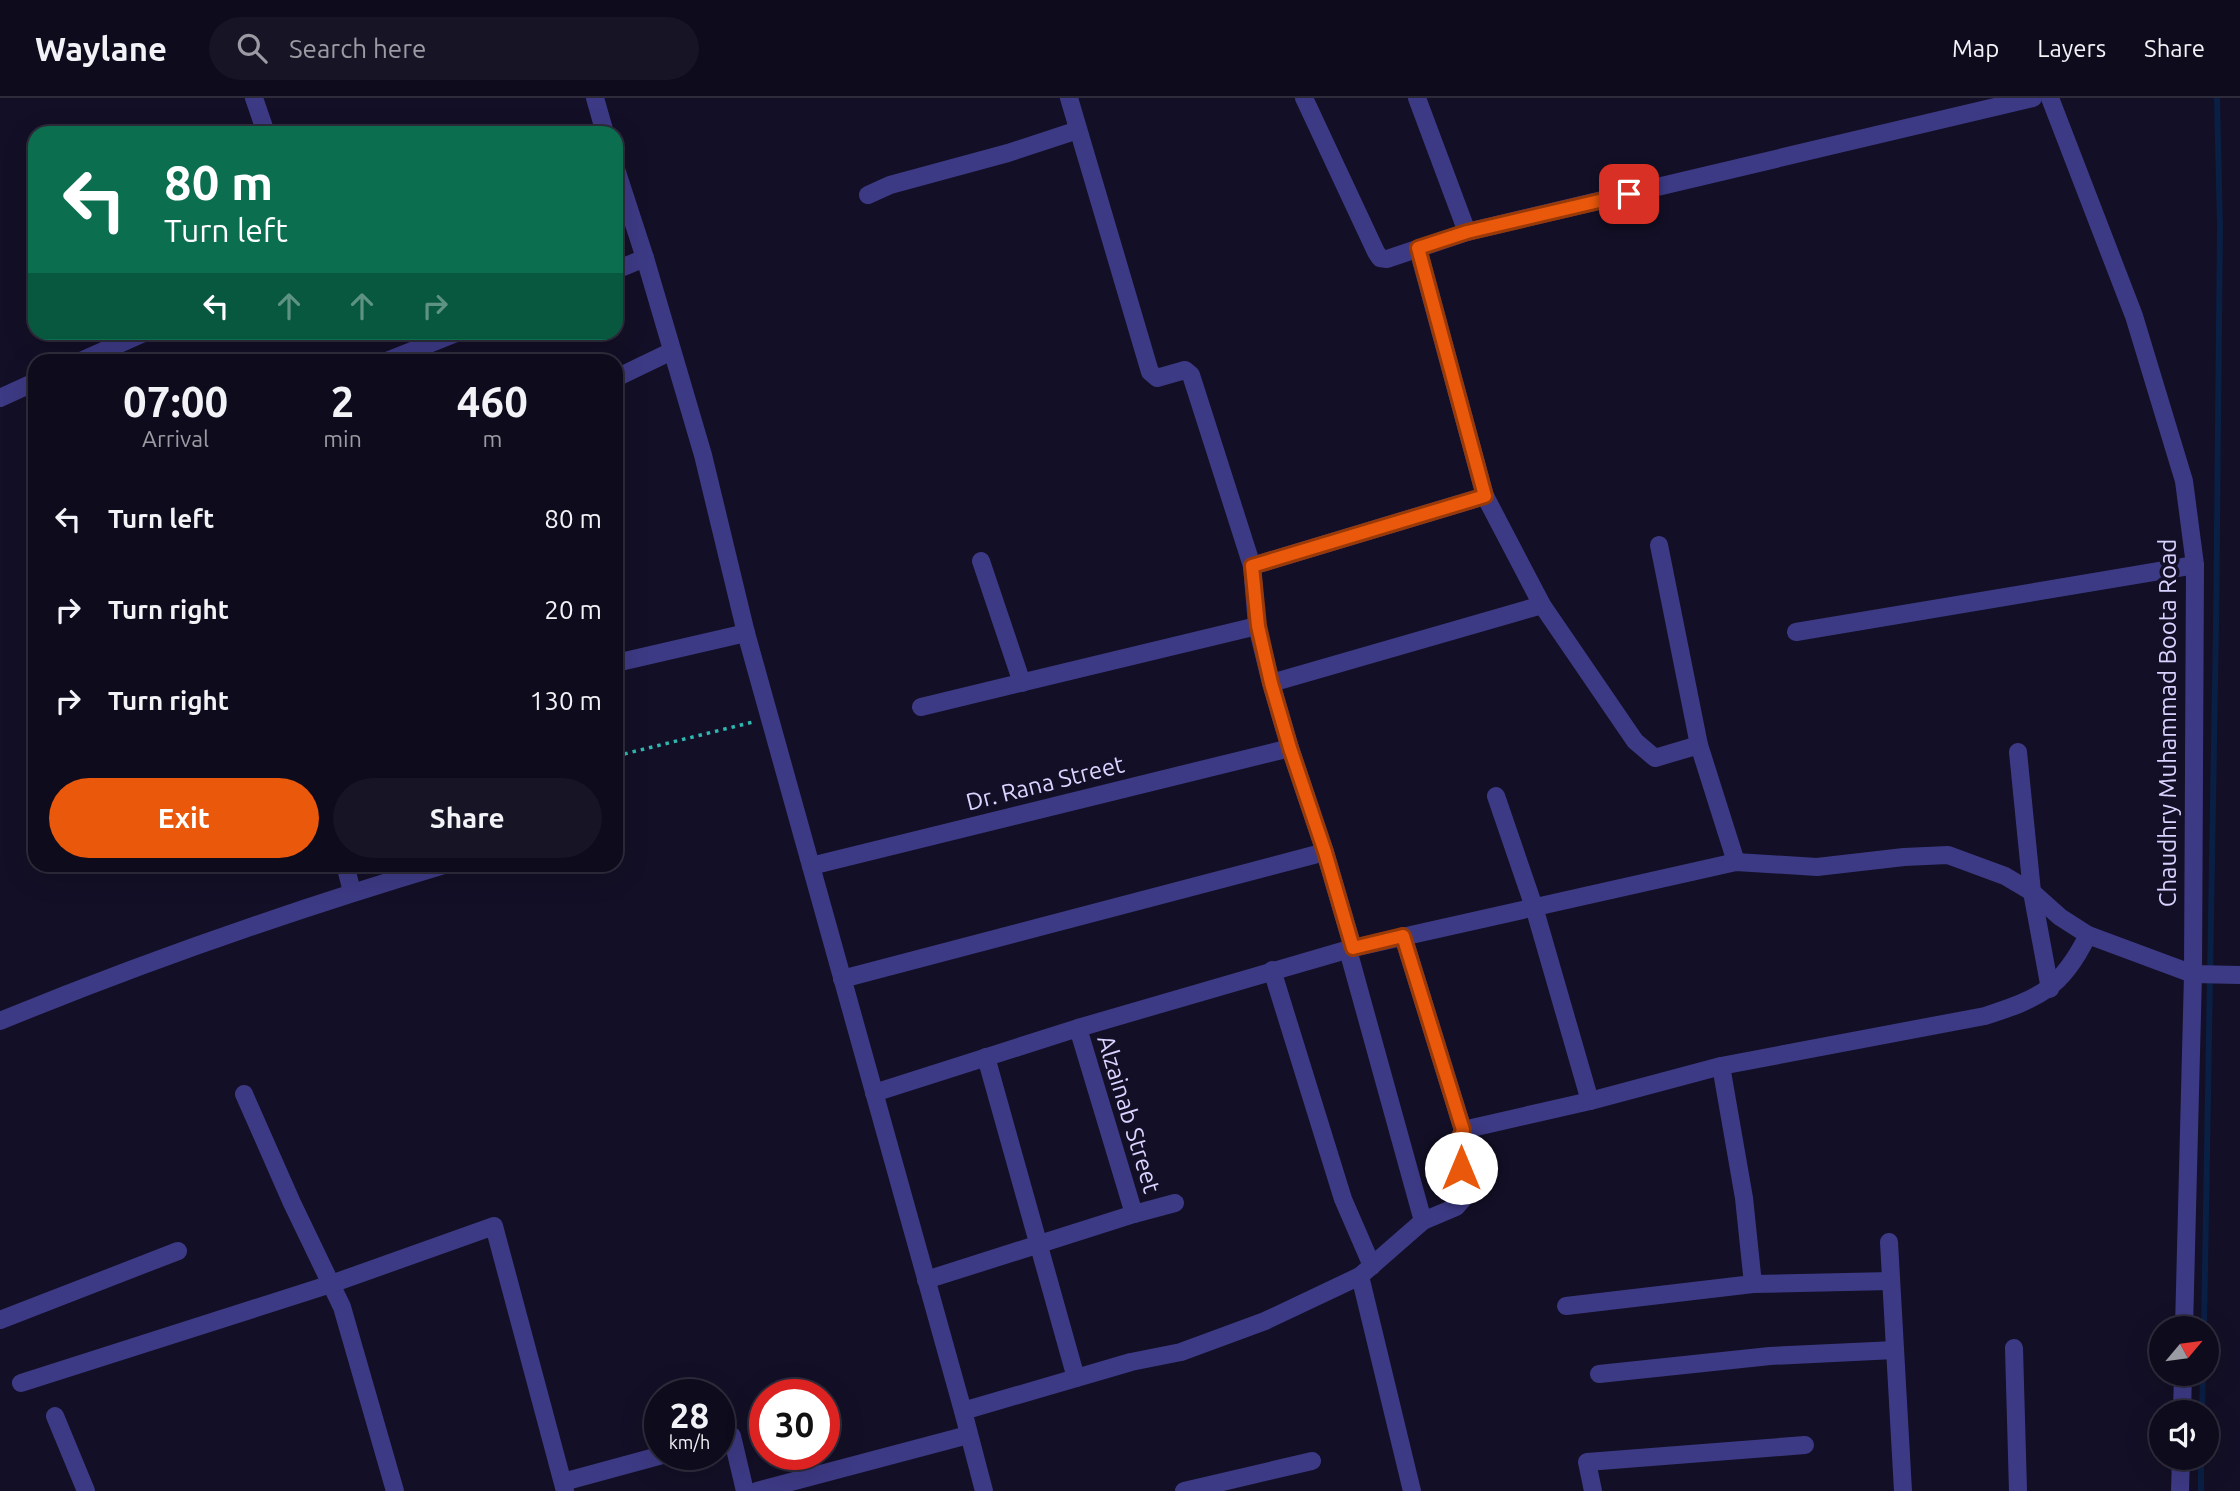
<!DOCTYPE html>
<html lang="en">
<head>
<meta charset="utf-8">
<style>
  body { margin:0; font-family:Ubuntu,sans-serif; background:#171425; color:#f1f3f6; height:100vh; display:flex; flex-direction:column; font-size:26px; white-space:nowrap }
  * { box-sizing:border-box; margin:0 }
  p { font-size:23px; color:#9b9ba3 }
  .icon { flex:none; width:38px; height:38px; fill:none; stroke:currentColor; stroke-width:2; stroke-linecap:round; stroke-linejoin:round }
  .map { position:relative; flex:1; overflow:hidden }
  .side { position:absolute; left:28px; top:256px; width:595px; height:518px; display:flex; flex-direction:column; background:#0e0b1c; border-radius:21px; box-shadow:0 7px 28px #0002,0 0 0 2px #2e2b3b }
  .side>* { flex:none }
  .hud { position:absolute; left:28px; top:28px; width:595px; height:214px; border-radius:21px; box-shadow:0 7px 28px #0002,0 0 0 2px #2e2b3b; background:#0b6e4f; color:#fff; overflow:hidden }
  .needle { width:46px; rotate:61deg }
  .controls { position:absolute; left:2149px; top:1218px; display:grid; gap:14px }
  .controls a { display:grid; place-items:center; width:70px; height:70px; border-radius:50%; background:#0e0b1c; box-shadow:0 7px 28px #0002,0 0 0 2px #2e2b3b; font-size:35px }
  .speed { position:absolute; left:644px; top:1281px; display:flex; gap:14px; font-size:35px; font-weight:700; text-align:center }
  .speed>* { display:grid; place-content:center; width:91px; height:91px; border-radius:50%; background:#0e0b1c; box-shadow:0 7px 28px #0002,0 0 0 2px #2e2b3b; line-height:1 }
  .speed small { font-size:18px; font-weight:400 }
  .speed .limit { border:10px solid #d22; background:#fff; color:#111 }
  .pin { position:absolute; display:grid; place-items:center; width:60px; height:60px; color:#fff; margin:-30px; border-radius:14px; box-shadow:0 4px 10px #0006 }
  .me { position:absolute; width:77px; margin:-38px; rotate:0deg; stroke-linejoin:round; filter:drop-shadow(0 0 5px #0008) }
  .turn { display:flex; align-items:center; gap:24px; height:147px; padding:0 21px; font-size:32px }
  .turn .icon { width:91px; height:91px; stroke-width:2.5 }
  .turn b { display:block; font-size:49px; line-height:60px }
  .lanes { display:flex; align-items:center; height:66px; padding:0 21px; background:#0003; justify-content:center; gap:35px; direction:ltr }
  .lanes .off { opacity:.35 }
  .eta { display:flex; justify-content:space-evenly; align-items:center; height:119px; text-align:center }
  .eta b { font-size:42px; font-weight:700; line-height:49px }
  .primary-button { display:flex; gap:14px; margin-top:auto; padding:14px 21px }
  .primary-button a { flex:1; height:80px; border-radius:42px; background:#ea580c; color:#fff; font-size:28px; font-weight:700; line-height:80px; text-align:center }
  .primary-button a+a { background:#171425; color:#f1f3f6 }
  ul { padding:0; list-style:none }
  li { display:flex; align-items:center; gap:21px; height:91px; padding:0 21px }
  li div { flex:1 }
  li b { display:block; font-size:26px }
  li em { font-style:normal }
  header { display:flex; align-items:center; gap:42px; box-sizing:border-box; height:98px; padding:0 35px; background:#0e0b1c; border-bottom:2px solid #2e2b3b }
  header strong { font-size:33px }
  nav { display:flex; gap:38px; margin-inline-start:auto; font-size:24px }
  .search { width:490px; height:63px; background:#171425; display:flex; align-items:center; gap:18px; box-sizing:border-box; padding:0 24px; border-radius:38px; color:#9b9ba3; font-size:26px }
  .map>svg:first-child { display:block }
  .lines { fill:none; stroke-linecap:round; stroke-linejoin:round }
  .stream { stroke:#0a1f44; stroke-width:6 }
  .path { stroke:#2fb8b0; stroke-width:3.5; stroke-dasharray:3.5 5; stroke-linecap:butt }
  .minor { stroke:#3d3a85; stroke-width:18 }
  .route-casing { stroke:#983908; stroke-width:18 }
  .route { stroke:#ea580c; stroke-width:12 }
  .labels { text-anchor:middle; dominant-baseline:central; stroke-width:7; stroke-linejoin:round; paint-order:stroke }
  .street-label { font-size:24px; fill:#d9d4ff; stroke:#130f26 }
</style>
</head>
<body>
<header>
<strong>Waylane</strong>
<div class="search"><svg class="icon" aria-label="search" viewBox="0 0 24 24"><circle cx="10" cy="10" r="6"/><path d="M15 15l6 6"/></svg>Search here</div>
<nav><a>Map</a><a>Layers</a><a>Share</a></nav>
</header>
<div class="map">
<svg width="2240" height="1393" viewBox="0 0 2240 1393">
  <rect width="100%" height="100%" fill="#130f26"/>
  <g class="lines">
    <g class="stream">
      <polyline points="2204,1230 2216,529 2220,129 2217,0"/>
      <polyline points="2202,1314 2203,1276"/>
      <polyline points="2201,1393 2201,1360"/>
    </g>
    <polyline class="path" points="616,658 753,624"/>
    <g class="minor">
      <polyline points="254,0 266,35"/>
      <polyline points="595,0 605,35"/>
      <polyline points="1069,0 1150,274 1157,280 1185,272 1191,277 1252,468 1257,528 1271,585 1290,650 1325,754 1353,850"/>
      <polyline points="1304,0 1376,154 1380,160 1387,161 1467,134 2033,0"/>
      <polyline points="1417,0 1467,134"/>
      <polyline points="2050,0 2134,218 2184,383 2195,467 2193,876 2184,1230"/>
      <polyline points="616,71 645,160 703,357 746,535 963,1313 984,1393"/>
      <polyline points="868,97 890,87 1008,55 1078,32"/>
      <polyline points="1418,151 1485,398 1542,507 1635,643 1655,660 1699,647"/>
      <polyline points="616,172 645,160"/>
      <polyline points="83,262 146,234"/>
      <polyline points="389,262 459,234"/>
      <polyline points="616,280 672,253"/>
      <polyline points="0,300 35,284"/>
      <polyline points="1659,447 1699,647 1736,764"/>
      <polyline points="981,463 1022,585"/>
      <polyline points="1252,468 1485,398"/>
      <polyline points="1796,534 2195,467"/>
      <polyline points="616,565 746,535"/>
      <polyline points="1271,585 1542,507"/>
      <polyline points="921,609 1257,528"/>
      <polyline points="2018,654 2032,794 2050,891"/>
      <polyline points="1496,698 1534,809 1590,1003"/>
      <polyline points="345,766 352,794"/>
      <polyline points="811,768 1290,650"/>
      <polyline points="1403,838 1463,1032"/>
      <polyline points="1348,852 1423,1123"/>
      <polyline points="1272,872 1343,1101 1372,1168"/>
      <polyline points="842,881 1325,754"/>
      <path d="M0,923c146,-60 296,-112 447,-157"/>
      <polyline points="1078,930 1134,1116"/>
      <polyline points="986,959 1076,1280"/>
      <polyline points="1721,968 1744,1100 1753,1186"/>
      <polyline points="874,995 1078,930 1353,850 1736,764 1817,769 1904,759 1948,757 2005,778 2032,794 2060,819 2088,837"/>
      <polyline points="244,996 292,1105 342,1209 395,1393"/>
      <polyline points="1889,1144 1903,1393"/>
      <polyline points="1360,1178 1412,1393"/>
      <polyline points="926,1182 1134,1116 1175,1105"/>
      <polyline points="1566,1208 1753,1186 1891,1183"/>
      <polyline points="0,1222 178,1153"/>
      <polyline points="2014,1250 2018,1393"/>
      <polyline points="1599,1276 1770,1258 1895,1252"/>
      <polyline points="21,1285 331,1186 494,1128 565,1393"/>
      <path d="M963,1313l168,-49 50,-10 84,-31 95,-45 63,-55 33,-14 7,-8c1,-21 -10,-50 0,-69l127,-29 131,-35 264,-50c55,-18 76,-27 103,-81l105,39 47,1"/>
      <polyline points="2182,1314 2183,1276"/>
      <polyline points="55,1318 86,1393"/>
      <polyline points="719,1342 732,1338 745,1393"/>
      <polyline points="563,1384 666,1356"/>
      <polyline points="757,1393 968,1337"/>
      <polyline points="1184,1393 1312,1363"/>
      <polyline points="1593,1393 1587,1364 1805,1347"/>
      <polyline points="2180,1393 2181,1360"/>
    </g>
  </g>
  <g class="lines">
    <g class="route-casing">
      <polyline id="route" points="1461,1070 1460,1039 1463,1032 1403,838 1353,850 1325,754 1290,650 1271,585 1258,528 1252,468 1485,398 1418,150 1467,134 1629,96"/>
    </g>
    <use href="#route" class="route"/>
  </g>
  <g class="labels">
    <g class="street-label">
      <text transform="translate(2167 625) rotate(-90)">Chaudhry Muhammad Boota Road</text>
      <text transform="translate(1045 685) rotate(-14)">Dr. Rana Street</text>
      <text transform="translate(1129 1016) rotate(73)">Alzainab Street</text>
    </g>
  </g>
</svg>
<div class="controls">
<a><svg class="needle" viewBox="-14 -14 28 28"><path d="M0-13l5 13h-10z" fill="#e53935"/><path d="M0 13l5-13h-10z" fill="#9b9ba3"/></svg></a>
<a><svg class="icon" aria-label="sound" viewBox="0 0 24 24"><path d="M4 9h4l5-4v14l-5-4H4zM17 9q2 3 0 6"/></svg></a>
</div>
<div class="speed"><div>28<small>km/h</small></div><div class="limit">30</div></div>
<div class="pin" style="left:1629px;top:96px;background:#d93025"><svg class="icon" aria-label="arrive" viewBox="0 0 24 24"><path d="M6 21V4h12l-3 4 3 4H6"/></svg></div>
<svg class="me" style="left:1461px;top:1070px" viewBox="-20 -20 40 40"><circle r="19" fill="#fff"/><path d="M0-13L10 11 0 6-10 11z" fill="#ea580c"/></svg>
<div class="hud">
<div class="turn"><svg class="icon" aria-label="left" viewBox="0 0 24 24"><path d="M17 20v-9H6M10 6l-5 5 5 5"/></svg><div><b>80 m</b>Turn left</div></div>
<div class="lanes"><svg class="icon" aria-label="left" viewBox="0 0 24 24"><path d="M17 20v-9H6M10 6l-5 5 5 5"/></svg><svg class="icon off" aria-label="ahead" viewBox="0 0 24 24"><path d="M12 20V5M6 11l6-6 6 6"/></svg><svg class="icon off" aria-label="ahead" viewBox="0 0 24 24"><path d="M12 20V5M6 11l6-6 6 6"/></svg><svg class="icon off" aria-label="right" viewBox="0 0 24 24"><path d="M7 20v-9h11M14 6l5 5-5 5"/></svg></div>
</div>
<section class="side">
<div class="eta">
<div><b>07:00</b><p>Arrival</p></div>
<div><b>2</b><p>min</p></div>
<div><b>460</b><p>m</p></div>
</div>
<ul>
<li><svg class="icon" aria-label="left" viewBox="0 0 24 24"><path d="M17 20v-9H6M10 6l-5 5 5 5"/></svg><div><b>Turn left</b></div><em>80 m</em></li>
<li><svg class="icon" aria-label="right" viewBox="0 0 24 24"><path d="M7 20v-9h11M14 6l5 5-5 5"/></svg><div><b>Turn right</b></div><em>20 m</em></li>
<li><svg class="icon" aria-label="right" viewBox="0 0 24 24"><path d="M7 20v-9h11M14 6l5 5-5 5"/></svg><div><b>Turn right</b></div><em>130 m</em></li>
</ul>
<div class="primary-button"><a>Exit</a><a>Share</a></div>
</section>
</div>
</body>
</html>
